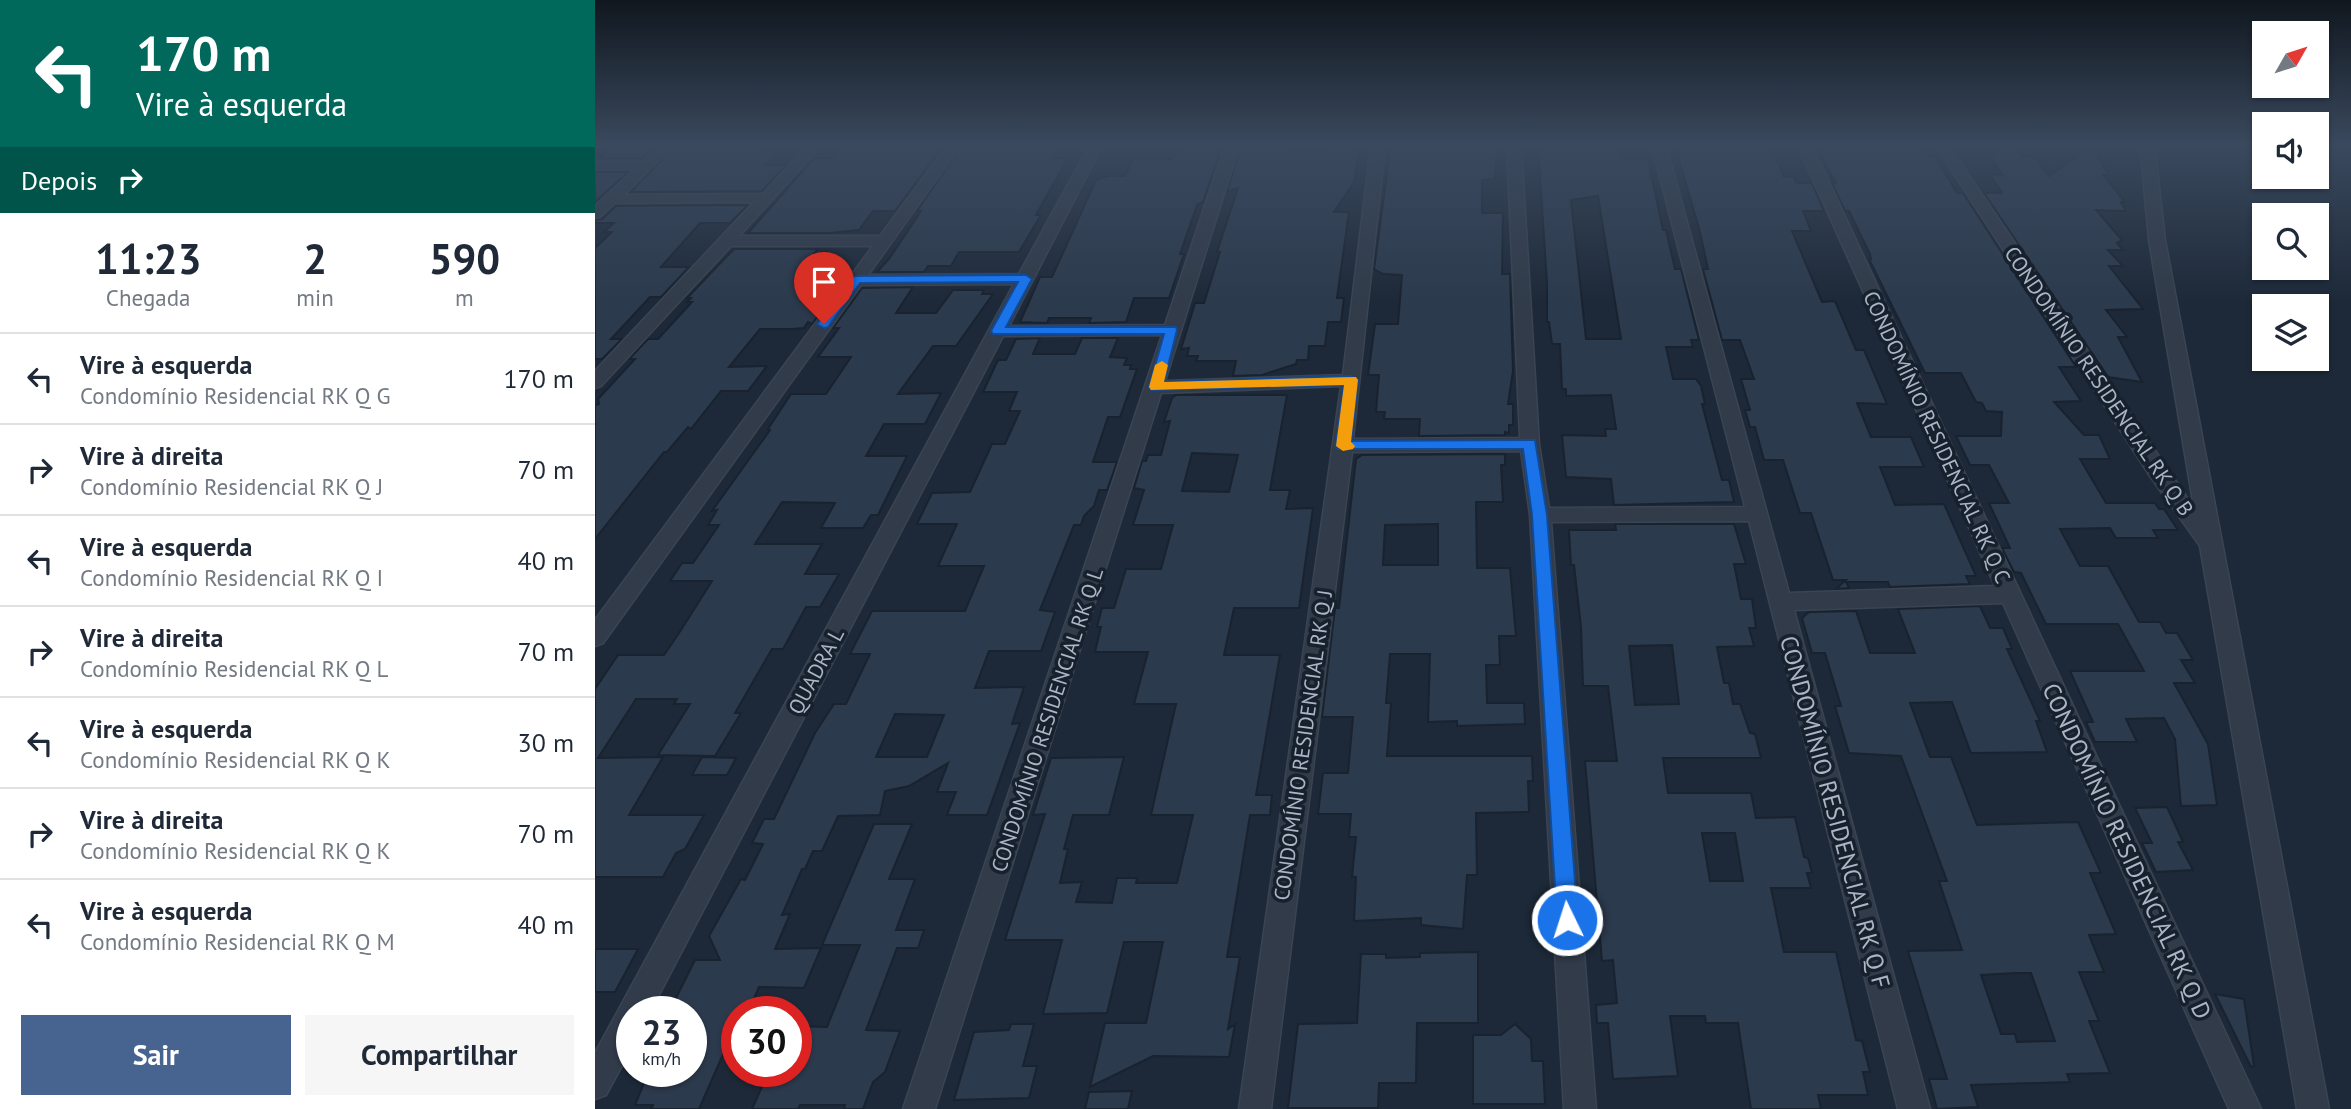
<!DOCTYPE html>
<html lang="pt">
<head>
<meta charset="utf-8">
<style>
  body { margin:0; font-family:"PT Sans",sans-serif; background:#f6f6f7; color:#1f2937; height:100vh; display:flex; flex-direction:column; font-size:26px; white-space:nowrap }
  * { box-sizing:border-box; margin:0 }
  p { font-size:23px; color:#747a83 }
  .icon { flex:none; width:38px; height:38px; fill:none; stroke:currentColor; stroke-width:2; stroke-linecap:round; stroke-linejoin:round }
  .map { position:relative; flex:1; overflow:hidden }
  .sheet { display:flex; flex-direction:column; background:#fff; width:595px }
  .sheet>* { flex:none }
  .hud { background:#00695c; color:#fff; overflow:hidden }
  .needle { width:46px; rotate:51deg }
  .tools { position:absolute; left:1657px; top:21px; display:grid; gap:14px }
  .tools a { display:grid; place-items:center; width:77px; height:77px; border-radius:0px; background:#fff; box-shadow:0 2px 5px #0004; font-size:35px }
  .speed { position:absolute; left:21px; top:996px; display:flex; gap:14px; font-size:35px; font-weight:700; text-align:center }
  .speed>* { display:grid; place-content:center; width:91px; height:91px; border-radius:50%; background:#fff; box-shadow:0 2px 5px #0004; line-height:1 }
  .speed small { font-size:18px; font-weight:400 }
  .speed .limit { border:10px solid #d22; background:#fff; color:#111 }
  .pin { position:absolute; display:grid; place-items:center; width:60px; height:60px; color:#fff; margin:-72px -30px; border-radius:50% 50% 50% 0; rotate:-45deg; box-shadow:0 0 7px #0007 }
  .pin .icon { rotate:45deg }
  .me { position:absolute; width:77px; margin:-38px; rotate:356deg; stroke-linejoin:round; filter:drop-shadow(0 0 5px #0008) }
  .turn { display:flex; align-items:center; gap:24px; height:147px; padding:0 21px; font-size:32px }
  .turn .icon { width:91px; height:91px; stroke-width:2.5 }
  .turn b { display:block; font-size:49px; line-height:60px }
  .then { display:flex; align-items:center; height:66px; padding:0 21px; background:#0003; gap:14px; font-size:26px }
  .eta { display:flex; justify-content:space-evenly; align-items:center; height:119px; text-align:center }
  .eta b { font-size:42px; font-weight:800; line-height:49px }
  .primary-button { display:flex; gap:14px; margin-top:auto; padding:14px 21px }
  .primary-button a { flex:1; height:80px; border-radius:0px; background:#476491; color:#fff; font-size:28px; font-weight:800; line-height:80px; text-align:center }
  .primary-button a+a { background:#f6f6f7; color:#1f2937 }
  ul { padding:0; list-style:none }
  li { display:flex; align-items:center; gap:21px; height:91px; padding:0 21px; border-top:2px solid #e0e1e3 }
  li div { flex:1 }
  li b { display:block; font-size:26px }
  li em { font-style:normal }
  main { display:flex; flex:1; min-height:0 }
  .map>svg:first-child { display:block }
  .building { fill:#2c3a4d; stroke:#19222f; stroke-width:2; fill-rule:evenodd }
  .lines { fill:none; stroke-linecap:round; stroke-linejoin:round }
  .street-casing { stroke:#3a4452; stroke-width:3 }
  .street { fill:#313b49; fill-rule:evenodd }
  .route { fill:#1a73e8; stroke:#114b97; stroke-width:2 }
  .slow { fill:#f59e0b }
  .labels { text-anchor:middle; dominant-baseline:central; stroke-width:7; stroke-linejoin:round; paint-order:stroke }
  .street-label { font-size:21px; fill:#abb5c6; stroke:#17202d }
  .near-street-label { font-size:24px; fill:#abb5c6; stroke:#17202d }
</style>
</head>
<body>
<main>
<section class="sheet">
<div class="hud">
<div class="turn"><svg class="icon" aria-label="left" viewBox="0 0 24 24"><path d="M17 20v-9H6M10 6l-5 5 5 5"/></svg><div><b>170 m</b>Vire à esquerda</div></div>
<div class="then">Depois<svg class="icon" aria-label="right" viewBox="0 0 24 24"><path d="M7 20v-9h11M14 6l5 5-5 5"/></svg></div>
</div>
<div class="eta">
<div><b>11:23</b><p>Chegada</p></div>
<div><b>2</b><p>min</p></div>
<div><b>590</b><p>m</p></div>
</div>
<ul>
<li><svg class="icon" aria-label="left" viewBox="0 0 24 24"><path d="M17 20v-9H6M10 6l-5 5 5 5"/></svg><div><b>Vire à esquerda</b><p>Condomínio Residencial RK Q G</p></div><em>170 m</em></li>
<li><svg class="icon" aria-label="right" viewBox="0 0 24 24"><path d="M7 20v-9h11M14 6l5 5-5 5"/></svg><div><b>Vire à direita</b><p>Condomínio Residencial RK Q J</p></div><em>70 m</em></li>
<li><svg class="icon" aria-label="left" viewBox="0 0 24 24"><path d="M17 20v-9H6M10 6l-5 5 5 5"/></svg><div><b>Vire à esquerda</b><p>Condomínio Residencial RK Q I</p></div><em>40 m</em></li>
<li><svg class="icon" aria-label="right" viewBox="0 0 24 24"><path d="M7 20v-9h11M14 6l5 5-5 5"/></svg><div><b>Vire à direita</b><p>Condomínio Residencial RK Q L</p></div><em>70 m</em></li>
<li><svg class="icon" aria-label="left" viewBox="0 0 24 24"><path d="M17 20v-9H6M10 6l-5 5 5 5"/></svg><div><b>Vire à esquerda</b><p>Condomínio Residencial RK Q K</p></div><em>30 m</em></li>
<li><svg class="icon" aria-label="right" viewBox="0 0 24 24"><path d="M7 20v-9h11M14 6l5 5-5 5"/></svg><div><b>Vire à direita</b><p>Condomínio Residencial RK Q K</p></div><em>70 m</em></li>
<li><svg class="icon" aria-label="left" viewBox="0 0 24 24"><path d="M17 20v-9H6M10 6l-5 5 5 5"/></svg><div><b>Vire à esquerda</b><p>Condomínio Residencial RK Q M</p></div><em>40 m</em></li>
</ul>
<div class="primary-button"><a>Sair</a><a>Compartilhar</a></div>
</section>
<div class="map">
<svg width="1756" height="1109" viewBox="0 0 1756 1109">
  <rect width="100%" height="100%" fill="#1d2938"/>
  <g class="building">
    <polygon points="19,146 51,146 59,147 47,158 5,158"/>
    <polygon points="175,146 170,152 181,152 170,166 191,165 167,191 35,192 80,147"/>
    <polygon points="248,146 348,146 300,211 278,211 264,230 235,233 153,233 213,165 221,158 238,158"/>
    <polygon points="367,146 464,147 457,158 473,158 441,215 446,215 424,252 364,252 356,266 333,266 329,272 282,272 294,259 326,211 322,211"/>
    <polygon points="585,146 627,146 608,202 602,205 585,254 589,254 574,298 539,298 531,322 494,323 496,318 454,318 452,323 425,322 445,277 457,277 501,180 512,176 530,176 538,158 576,159 581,155"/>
    <polygon points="646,146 696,146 695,151 731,151 734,146 759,146 763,147 764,152 759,182 739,212 754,212 742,298 749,298 746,322 733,322 730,346 714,346 713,360 702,360 701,364 667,375 638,376 641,361 601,361 603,356 592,356 594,348 586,349 600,303 609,303 625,252 622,252 643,188 632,192"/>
    <polygon points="796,146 903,146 900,179 887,180 887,213 908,213 907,274 915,274 918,371 913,404 918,404 918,425 914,425 914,433 910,432 910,435 824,436 825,419 789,419 790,412 781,412 784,375 773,375 780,324 803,324 807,275 788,274 779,269"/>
    <path d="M943,146h81l2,12 27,1 15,71h3l9,39h6l18,71h-8l2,7h-27l7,32h23l5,7 4,18h-3l20,76h7l5,22 -120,3 -3,-26 -45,-2 -4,-42 44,1 -1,-7h11l-5,-34 -45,1v-7h-4l-2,-45h-8l-3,-22h-2v-39zM1003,196l23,143h-35l-15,-139z"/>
    <polygon points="1080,146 1172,146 1177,158 1181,158 1189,177 1199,176 1201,183 1217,183 1229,211 1208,211 1216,231 1197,231 1227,302 1240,301 1261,350 1269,350 1292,404 1262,403 1276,437 1316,437 1329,467 1285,467 1300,505 1349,504 1381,576 1371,576 1375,584 1295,587 1293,582 1251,582 1254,588 1241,589 1251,580 1238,580 1216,513 1205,513 1188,460 1169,460 1160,427 1155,427 1150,410 1155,410 1146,379 1159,379 1145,340 1127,340 1108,269 1113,269 1105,232"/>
    <polygon points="1220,146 1329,146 1336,157 1340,157 1362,193 1368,193 1481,367 1464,367 1486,401 1459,402 1489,435 1504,435 1515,459 1485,459 1511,503 1560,503 1564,509 1569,509 1583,530 1558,530 1563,538 1521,538 1515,528 1465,529 1485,566 1513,566 1544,622 1565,622 1571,633 1582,633 1598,660 1586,660 1600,683 1579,683 1613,744 1622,805 1586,806 1580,739 1569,718 1531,719 1542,742 1500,742 1491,722 1498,722 1475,671 1549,671 1523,624 1451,624 1426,573 1419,572 1407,548 1415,548 1394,503 1414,503 1394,465 1375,465 1361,436 1406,436 1407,412 1391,411 1387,403 1381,402 1366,373 1330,373 1274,259 1276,259 1275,254 1254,211 1250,211 1237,183 1241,183"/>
    <polygon points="1397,146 1419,146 1427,157 1440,157 1454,176 1497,147 1514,175 1508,175 1530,202 1526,202 1531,211 1501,210 1527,240 1522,243 1528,250 1513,250 1528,266 1514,266 1548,309 1511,310 1532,337 1523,337 1547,382 1513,377 1389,193 1407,193 1394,174 1408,175 1393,153 1402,153"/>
    <polygon points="0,172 33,172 0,202"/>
    <polygon points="153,205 135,223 105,223 66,267 94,267 66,297 55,297 16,339 27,339 7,359 0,359 0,248 17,232 9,232 19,223 0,223 0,220 7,219 21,206"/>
    <polygon points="139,249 223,249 209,266 231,266 212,289 243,289 217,324 213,322 209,328 197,329 165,329 134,367 172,366 153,391 126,391 96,429 93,427 72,452 69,452 0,539 0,405 4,404 3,399 40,359 34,359 53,339 63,339 97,302 92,302 96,298 92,298"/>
    <polygon points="318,287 301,313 341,313 358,290 389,290 387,294 398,294 361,346 338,346 303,394 346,393 330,424 289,424 271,456 312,456 283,515 276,515 268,528 226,528 240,503 187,502 160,544 227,544 210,574 244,574 225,607 211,607 188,649 177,649 140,713 146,713 120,756 63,755 95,704 79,704 82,699 41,699 3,758 68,757 34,815 109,815 90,849 81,853 68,877 0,877 0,689 23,655 69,655 86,630 117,581 75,581 87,563 98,563 124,525 113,525 122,510 117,511 175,430 173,429 196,394 231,394 256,357 223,357 244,328 238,328 267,288"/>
    <path d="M445,338l-7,16h42l7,-16h36l-8,19 17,1 -3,7h7l-1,4h7l-17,48h-12l-15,45h24l-10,28h-8l-5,16 -10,10 -3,9h-7l-34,85 15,2 -14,39h-52l-14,37 49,-1 -12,37 8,-1 -33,92h-40l9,-23h-19l11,-29 -39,23 -24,5 -5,24 -42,1 -16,35h-9l-8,18h-3l-20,46 8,-1 -15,35 46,-1 -17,40 -45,-1 -11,25h-11v40h-13l-25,57h-48l2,-4h-18l9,-22 -9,-12h56v-59h-22l26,-52h25l-11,-24 32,-57 4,1 18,-36 -11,-1 12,-24h10l41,-86 19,-29h12l24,-50h-20l22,-43h93l19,-45h-46l19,-42h-40l15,-31 38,-1 22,-48h13l15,-33h-11l8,-19h-34l15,-32h8l10,-21zM300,714l49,1 -17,42h-51z"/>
    <path d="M581,395h111l-17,95h20l-4,19 27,-1 -14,100h-65l-10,47h56l-24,140h16l-2,20h-20l-23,142h13l-12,72 7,-5 -6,33 -76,-1 -63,31 15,-64h41l17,-81h-39l-17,71 -64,1 19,-74h-57l40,-126 -12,1 18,-57 73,-1 -15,58h-36l-9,34h4l-8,34 22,-1 -6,20 36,1 5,-25h20l-1,5h41l16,-68h-42l25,-111h-42l14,-52h-53l6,-25h-4l5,-19h12l12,-39h35l12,-44h-40l11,-35 -10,-2 8,-27h4l2,-6h13l9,-34 -6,1 8,-24zM597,453l46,2 -9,37 -47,-1z"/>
    <path d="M910,454v11h-4l2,37h-27l1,66h33l6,68h-17l1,29h-14l1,38h37l1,21 -68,2v-5l-29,1 2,-68h-40l-4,49h5l-4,53h145l1,25h-5l1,31 -53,1 1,62h-10l-4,54 -42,-4v-7l-67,3 2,-44h-4l4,-40h-7l2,-23h-33l5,-41h25l5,-56h-31l13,-109h4l17,-149 6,-4zM843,524v41h-55l2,-40z"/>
    <path d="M1020,524h119l12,40h-12l7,35h11l4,29h-7l5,18 -37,1 7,36h5l4,21h7l10,29 5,1 6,24h-98l5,35h83l5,25 39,-1 9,40 4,1 4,15h-5l4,15h-40l13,64h52l20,88 6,1 8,31h-7l5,23h-50l3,14h-70l-13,-86h-32l-1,-7h-35l8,60 -65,3 -5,-56h-11l-1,-18 21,-2 -4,-43 -11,1 -17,-200h32l-9,-75h-25l-2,-59 -7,-62h-3l-2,-35h47zM1077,645l7,59 -44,1 -6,-59zM1107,833h33l8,48h-33z"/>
    <path d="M1385,606l10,22h13l9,21h-5l33,72h-4l11,31 -76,1 -19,-51 -42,1 20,54h21l26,68 101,-3 23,51h-11l26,61 -27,1 15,37h-25l20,49h-10l21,52 -43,1 3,8 -99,3 7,22 -41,2 -8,-30h18l-39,-128 54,-1 -23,-69h8l-46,-125 -52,-3 -14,-47h6l-16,-53h-13l-10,-35 7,-6 47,-1 14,42h45l-17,-44zM1422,973h14l24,68 -38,1 -2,-8h-14l-20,-59z"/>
    <polygon points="107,757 141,758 132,775 97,775"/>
    <polygon points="1572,807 1588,842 1583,842 1598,870 1561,872 1547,843 1557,843 1540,808"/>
    <polygon points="279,824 317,824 294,879 320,879 301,930 329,930 323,948 302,948 271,1030 305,1031 290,1072 278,1082 268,1109 249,1109 250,1105 205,1105 203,1109 157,1109 174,1071 201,1071 201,1026 232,1027 265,945 227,945"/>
    <polygon points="0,949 43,949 20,992 0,992"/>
    <polygon points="883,952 883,1023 822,1023 821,1083 784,1083 783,1108 693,1108 703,1024 762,1023 766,954 791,954 791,958 825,957 825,953"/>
    <polygon points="1620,994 1649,999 1659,1066 1656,1067"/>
    <polygon points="416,1024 439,1024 428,1066 442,1066 434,1098 359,1100 379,1032 414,1030"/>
    <polygon points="920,1024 936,1039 937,1061 948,1061 950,1104 878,1104 878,1035 906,1035"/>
    <polygon points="537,1091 533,1109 490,1109 494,1092"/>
  </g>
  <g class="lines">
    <g class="street-casing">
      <g id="street">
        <polygon points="64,146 78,146 29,195 168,194 212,146 226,146 144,236 285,236 352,146 365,146 273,275 424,274 494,146 507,146 414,326 570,325 630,146 644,146 570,381 748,375 776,146 790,146 758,439 925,438 912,146 926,146 944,444 954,508 1150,507 1057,146 1071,146 1194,593 1400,586 1203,146 1217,146 1666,1109 1634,1109 1408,603 1199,610 1335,1109 1303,1109 1154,521 956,522 1001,1109 969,1109 935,515 926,451 757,452 676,1109 644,1109 746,386 566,393 340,1109 308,1109 567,335 408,336 55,1012 37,1012 37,1047 11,1095 0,1099 0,1053 419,284 266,285 8,643 0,646 0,620 278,246 136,246 6,386 0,388 0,371 159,202 20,203 5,217 0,218 0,206 40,169 0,169 0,161 48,161"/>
        <polygon points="1341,146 1354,146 1599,508 1554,240 1546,153 1539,146 1554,146 1560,152 1570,240 1734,1109 1702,1109 1605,546 1555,476"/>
      </g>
    </g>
    <use href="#street" class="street"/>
  </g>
  <linearGradient id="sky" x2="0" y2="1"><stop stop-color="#10171f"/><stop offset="0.48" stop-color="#3a495e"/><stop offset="1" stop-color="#3a495e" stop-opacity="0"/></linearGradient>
  <rect width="1756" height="302" fill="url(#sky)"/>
  <polygon class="route" points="431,275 437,279 411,327 581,327 582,330 569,382 756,376 763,380 756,441 940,440 952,515 983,920 980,928 972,931 965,928 962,920 937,515 928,449 743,449 741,446 749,385 556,390 554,387 569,334 398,334 396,331 423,282 265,283 233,327 229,328 222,324 257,277 261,276"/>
  <polygon class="slow" points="567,361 573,365 569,382 761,377 763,380 756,442 760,446 758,449 748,451 741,446 749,385 556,390 554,387 560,365"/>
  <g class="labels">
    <g class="street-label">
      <text transform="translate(1504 381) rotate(56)">CONDOMÍNIO RESIDENCIAL RK Q B</text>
      <text transform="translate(1342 437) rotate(65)">CONDOMÍNIO RESIDENCIAL RK Q C</text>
      <text transform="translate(221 671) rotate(-62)">QUADRA L</text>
      <text transform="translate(452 720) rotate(-72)">CONDOMÍNIO RESIDENCIAL RK Q L</text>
      <text transform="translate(708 745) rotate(-82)">CONDOMÍNIO RESIDENCIAL RK Q J</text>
    </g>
    <g class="near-street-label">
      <text transform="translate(1240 812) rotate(75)">CONDOMÍNIO RESIDENCIAL RK Q F</text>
      <text transform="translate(1532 851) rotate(65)">CONDOMÍNIO RESIDENCIAL RK Q D</text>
    </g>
  </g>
</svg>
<div class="tools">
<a><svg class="needle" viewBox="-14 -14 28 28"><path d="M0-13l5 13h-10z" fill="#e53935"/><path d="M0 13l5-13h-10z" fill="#747a83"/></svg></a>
<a><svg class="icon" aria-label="sound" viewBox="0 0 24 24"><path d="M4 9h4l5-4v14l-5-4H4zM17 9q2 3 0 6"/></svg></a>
<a><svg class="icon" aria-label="search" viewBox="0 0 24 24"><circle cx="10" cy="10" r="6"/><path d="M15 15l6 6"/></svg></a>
<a><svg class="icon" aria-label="layers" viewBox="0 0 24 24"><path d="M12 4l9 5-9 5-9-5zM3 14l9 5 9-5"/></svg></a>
</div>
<div class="speed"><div>23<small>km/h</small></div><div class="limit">30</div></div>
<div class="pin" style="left:229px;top:324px;background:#d93025"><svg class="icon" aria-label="arrive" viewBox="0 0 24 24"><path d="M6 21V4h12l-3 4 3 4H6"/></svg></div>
<svg class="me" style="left:972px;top:920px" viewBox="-20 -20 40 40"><circle r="17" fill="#1a73e8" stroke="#fff" stroke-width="3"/><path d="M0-11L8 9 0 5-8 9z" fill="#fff"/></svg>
</div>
</main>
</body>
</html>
